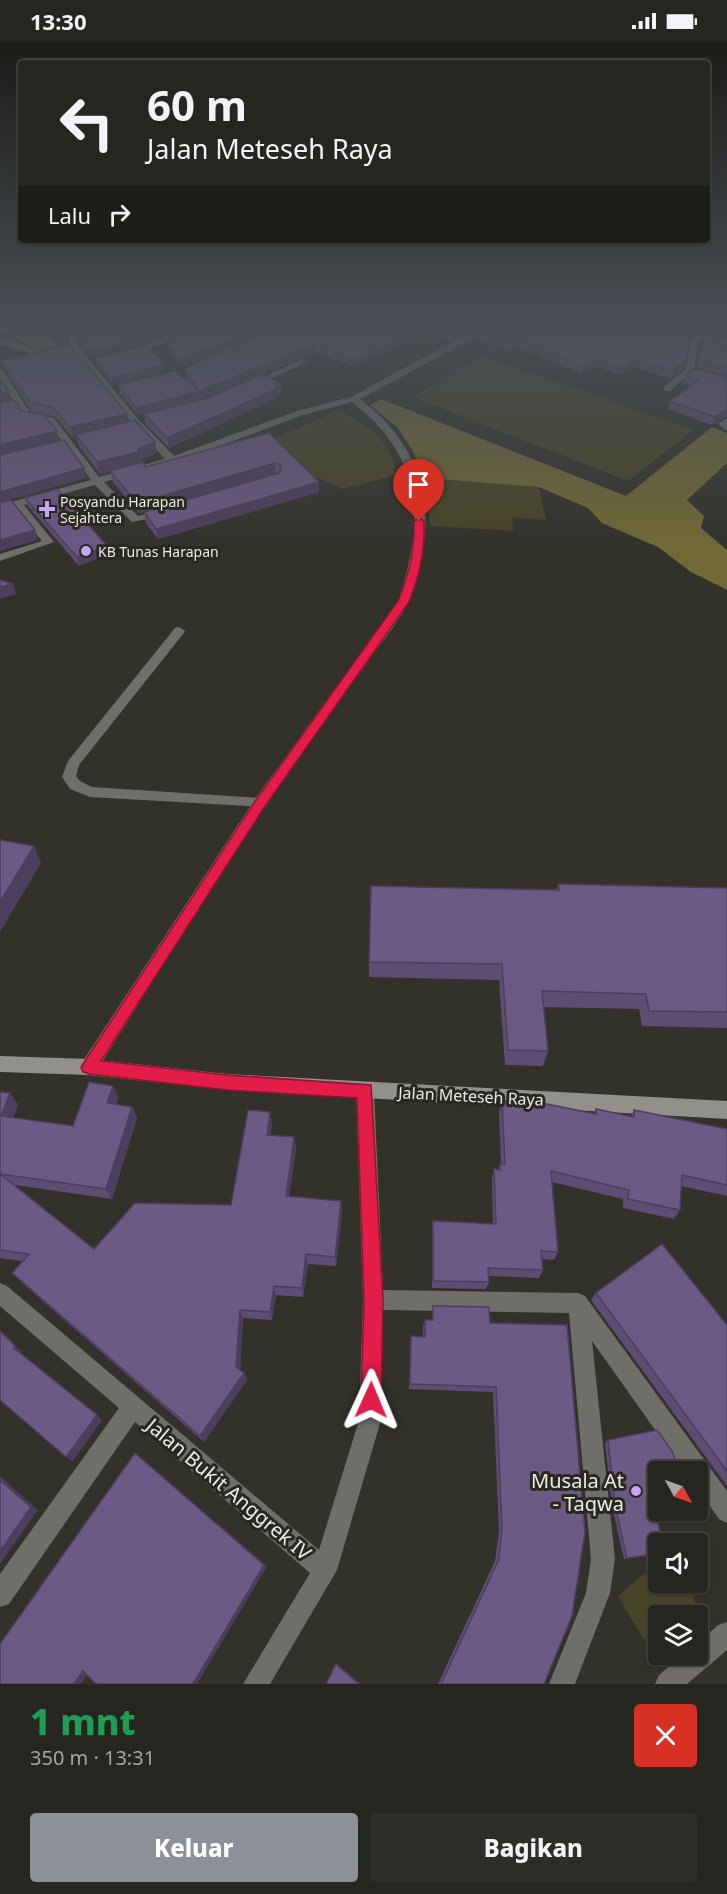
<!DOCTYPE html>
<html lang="id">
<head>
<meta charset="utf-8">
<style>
  body { margin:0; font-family:"Noto Sans",sans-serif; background:#2e2e29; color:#f1f3f6; height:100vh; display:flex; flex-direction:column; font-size:22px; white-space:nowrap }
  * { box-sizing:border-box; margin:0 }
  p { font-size:20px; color:#a4a5a5 }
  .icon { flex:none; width:33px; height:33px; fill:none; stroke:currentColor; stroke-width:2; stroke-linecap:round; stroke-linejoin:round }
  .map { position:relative; height:1642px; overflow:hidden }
  .drawer { display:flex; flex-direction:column; background:#262620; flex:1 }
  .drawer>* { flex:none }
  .hud { position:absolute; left:18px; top:18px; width:692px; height:183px; border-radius:6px; box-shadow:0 2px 4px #0004,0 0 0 2px #42433e; background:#262620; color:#f1f3f6; overflow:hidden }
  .needle { width:39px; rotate:130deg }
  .controls { position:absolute; left:648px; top:1419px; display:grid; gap:12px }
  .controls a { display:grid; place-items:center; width:60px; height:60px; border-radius:6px; background:#262620; box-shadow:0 2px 4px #0004,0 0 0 2px #42433e; font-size:30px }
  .pin { position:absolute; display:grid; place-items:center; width:51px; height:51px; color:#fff; margin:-62px -26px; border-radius:50% 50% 50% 0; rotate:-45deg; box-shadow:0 0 6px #0007 }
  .pin .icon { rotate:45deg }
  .me { position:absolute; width:66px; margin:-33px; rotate:1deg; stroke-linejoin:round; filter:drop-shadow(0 0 4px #0008) }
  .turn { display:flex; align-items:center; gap:21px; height:126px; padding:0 30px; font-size:27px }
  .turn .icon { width:78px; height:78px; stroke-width:2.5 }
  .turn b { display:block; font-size:42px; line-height:51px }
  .then { display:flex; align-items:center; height:57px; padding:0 30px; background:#0003; gap:12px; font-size:22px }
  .round { display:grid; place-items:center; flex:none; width:63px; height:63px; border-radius:6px; background:#2e2e29 }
  .head { display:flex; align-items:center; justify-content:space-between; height:102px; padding:0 30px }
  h1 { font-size:36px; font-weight:800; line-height:45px; color:#1e9e55 }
  .button { display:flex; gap:12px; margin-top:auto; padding:12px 30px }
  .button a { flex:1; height:69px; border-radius:6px; background:#8c9099; color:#fff; font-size:24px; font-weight:800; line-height:69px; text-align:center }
  .button a+a { background:#2e2e29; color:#f1f3f6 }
  .status { display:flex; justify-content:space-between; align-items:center; height:42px; padding:0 30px; background:#262620; direction:ltr }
  .status svg { height:16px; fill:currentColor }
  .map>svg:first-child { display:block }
  .green { fill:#484427 }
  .forest { fill:#716935 }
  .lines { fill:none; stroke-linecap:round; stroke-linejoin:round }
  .service { fill:#6f6e6b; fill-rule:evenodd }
  .minor { fill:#6f6e6b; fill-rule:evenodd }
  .secondary { fill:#91908b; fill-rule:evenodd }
  .wall { fill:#5d4d72 }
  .shaded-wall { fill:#4c3e5d }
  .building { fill:#6c5985; stroke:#4c3e5d; stroke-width:1.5 }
  .route { fill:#e11d48; stroke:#92132f; stroke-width:1.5 }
  .poi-dot { fill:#c6a6f0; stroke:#292821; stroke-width:2 }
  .labels { text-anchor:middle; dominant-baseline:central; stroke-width:6; stroke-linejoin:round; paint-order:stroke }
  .far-poi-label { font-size:14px; fill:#eae9e5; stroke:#292821; text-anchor:start }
  .street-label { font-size:16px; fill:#eae9e5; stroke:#292821 }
  .near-poi-label { font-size:20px; fill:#eae9e5; stroke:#292821; text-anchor:end }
  .near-street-label { font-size:20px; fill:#eae9e5; stroke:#292821 }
</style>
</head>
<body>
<div class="status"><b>13:30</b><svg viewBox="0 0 49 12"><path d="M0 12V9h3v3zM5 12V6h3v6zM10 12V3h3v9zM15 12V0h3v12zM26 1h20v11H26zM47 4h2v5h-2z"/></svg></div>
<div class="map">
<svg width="727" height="1642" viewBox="0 0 727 1642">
  <rect width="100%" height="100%" fill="#32322b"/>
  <g class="green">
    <polygon points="483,314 693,388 628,439 413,355"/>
    <path d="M339,368c31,18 51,27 57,65l-54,14 -44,-20 -25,-30z"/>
    <polygon points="423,436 539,445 546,478 512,475 513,489 431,484"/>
    <polygon points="658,1520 658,1540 698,1540 698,1532 705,1544 693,1556 699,1567 692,1573 658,1574 658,1585 644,1598 618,1554"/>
  </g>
  <g class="forest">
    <path d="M0,281h65l-14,5 -1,11 9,6c-22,10 -37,-2 -51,-13l-8,-1z"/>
    <polygon points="381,357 626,454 712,385 727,391 727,421 687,458 704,474 701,486 727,508 727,548 691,530 658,505 602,481 588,466 539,445 423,436 413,409 397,385 370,363"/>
  </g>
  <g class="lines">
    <polygon class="service" points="179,585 185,589 183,592 79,723 76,734 80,739 92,745 260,756 267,761 265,765 90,755 70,747 62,735 68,719 175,586"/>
    <g class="minor">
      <path d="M118,281h13l-55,16 2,7 60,73 36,37 123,-45 54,-14 111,-60 34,-14h11l-39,18 -108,58c64,49 78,110 55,186 -8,28 -30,52 -47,76 -34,48 -69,96 -102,144 -60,87 -114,179 -171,268l-6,2 -6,-2 -3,-6 3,-6 172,-262 143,-197c27,-82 26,-144 -46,-200l-49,13 -127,47 -72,20 34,34 26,-6 4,1v4l-36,7 -37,-37 -71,20 30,37 -54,19v-7l42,-13 -27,-34 -15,4v-6l91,-25 -43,-58 -23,-4 -7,-11 -18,5v-6l15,-3 -15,-24v-10l3,1 28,44 23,4 45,59 66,-18 -33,-36 -62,-76 -2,-11z"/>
      <polygon points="210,281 221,281 130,313 123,311"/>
      <polygon points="708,281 717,281 698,301 694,328 670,349 664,349 664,345 686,327 690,301"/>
      <polygon points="0,296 43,309 57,306 61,309 43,315 0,302"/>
      <polygon points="300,318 307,320 253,345 246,343"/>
      <polygon points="727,376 727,389 718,382"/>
      <polygon points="365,1041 371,1043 374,1049 383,1248 578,1251 585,1254 727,1449 727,1481 719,1477 698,1447 698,1430 685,1430 592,1299 615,1517 610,1551 575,1642 549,1642 586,1551 591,1517 569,1271 383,1268 381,1378 337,1528 270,1642 243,1642 310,1531 135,1380 9,1562 0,1565 0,1532 119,1366 0,1264 0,1241 7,1244 319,1508 359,1378 363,1258 356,1049 359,1043"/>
      <polygon points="727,1580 727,1608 687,1642 655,1642 659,1633 683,1612 698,1612 698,1601 718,1583"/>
    </g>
    <polygon class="secondary" points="0,1014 89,1017 227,1032 727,1059 727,1077 227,1048 89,1033 0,1030"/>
  </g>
  <g class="wall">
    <polygon points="53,281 110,281 67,292 66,302"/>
    <polygon points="154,281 209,281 163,296"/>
    <polygon points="286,281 460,281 466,292 446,299 425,291 353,325 317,310 201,357 146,371 282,350 279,352 279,355 169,406 145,381 144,372 138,373 120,351 118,343 191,342 186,334 185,326"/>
    <polygon points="465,281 491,281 478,287"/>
    <polygon points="497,281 705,281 691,294 688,302 684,326 671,337 633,325 621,333 596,325 581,332 527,308 518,307 512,310 477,297 477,290"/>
    <polygon points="727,281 727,296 710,290 712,283"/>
    <polygon points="250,289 251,296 181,325 168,304 167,298"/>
    <polygon points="705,290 727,298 727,334 697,325"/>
    <polygon points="78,293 136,297 137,303 89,314 79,298"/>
    <polygon points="95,316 167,329 113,343 96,322"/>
    <polygon points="3,318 127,372 129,380 155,400 157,411 141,418 142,421 145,425 269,391 319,440 319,450 158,497 146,481 144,470 139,471 113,440 110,429 130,424 100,432 79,404 76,394 72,395 56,375 32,370 5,328 2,319 0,321"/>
    <polygon points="685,333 727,335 727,374 712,383 668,367 670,359 691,343 683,341"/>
    <polygon points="25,456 109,512 79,524 28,464"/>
    <polygon points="558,842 727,846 727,986 642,984 639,967 543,965 548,1009 543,1024 505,1023 499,938 369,935 369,920 557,847"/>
    <polygon points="113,1044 118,1056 116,1062 132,1065 137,1076 112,1157 15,1143 94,1207 231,1163 272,1082 270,1093 294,1095 296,1106 289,1154 341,1159 342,1169 336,1224 308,1222 303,1255 276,1253 272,1278 243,1276 240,1328 244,1331 247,1338 204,1400 21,1240 12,1231 22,1219 0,1216 0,1050 10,1051 18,1063 13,1076 73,1084"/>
    <polygon points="502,1059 594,1072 596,1067 631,1074 634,1068 727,1087 727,1154 681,1144 680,1168 674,1177 623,1166 623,1157 552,1140 558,1210 554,1218 542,1217 543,1228 539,1236 489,1234 489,1240 486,1247 432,1246 432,1188 433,1179 493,1182 492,1137 494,1127 498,1127 500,1122 501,1122 499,1070"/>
    <polygon points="596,1251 727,1283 727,1444 591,1258"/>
    <polygon points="433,1264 490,1281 544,1642 438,1642 495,1519 499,1489 493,1350 409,1347 411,1294 423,1295 423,1284 425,1278 432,1278"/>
    <polygon points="608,1398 658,1430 658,1512 624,1517 612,1464 605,1401"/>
  </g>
  <g class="shaded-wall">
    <polygon points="74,281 110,281 67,292 66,302 64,293 65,283"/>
    <polygon points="191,281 209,281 163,296 162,290"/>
    <polygon points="478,281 491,281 478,287"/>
    <polygon points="699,281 705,281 691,294 687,305 689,297 693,286"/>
    <polygon points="425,284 425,291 353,325 353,318"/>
    <polygon points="467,285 466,292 446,299 446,292"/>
    <polygon points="250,289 251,296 181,325 180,318"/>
    <polygon points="136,297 137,303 89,314 88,309"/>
    <polygon points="519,299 518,307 512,310 513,302"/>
    <polygon points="316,302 317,310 201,357 138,373 136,366 200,349"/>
    <polygon points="0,310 3,319 0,321"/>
    <polygon points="635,317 633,325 621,333 622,326"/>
    <polygon points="597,318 596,325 581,332 582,324"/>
    <polygon points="686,318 684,326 671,337 672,329"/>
    <polygon points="166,322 167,329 113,343 111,337"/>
    <polygon points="281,341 282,350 279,352 279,355 169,406 167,396"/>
    <polygon points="9,350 11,359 0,362 0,352"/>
    <polygon points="727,367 727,374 712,383 715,375"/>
    <polygon points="127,372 129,382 72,395 69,385"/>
    <polygon points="57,389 59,399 0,414 0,403"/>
    <polygon points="155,400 157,411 141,418 142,421 100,432 97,420 138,407"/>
    <polygon points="275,421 275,432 139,471 137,461"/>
    <polygon points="84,426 86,436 0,461 0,450"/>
    <polygon points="319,440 319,450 158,497 156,487"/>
    <polygon points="35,488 38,498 0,509 0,498"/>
    <polygon points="107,504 109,512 79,524 77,515"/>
    <polygon points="13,542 16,552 0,557 0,545"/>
    <polygon points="34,804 41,821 0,890 0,860"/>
    <polygon points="113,1044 118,1056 113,1073 107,1061"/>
    <polygon points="10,1051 18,1063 9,1086 1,1074"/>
    <polygon points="132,1065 137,1076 112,1157 106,1147"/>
    <polygon points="270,1070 272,1082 269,1104 267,1093"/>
    <polygon points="294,1095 296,1106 288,1165 286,1154"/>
    <polygon points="341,1159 342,1169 336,1224 335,1215"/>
    <polygon points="306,1212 308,1222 303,1255 302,1246"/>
    <polygon points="274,1244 276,1253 272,1278 270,1270"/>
    <polygon points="240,1268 243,1276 240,1332 236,1325"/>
    <polygon points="0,1288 22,1310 21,1312 14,1306"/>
    <polygon points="244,1331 247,1338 204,1400 200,1394"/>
    <polygon points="97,1373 102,1378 73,1419 66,1415"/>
    <polygon points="135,1411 267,1524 197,1642 193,1642"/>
    <polygon points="0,1434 38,1468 0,1522"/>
    <polygon points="336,1622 337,1622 361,1642 359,1642"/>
    <polygon points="90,1628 81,1642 74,1642 83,1629"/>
  </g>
  <g class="building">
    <polygon points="56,281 74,281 65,283 64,293"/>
    <polygon points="156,281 191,281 162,290"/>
    <polygon points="210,281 232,281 250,289 180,318 167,298"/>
    <polygon points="286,281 460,281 467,285 446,292 425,284 353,318 316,302 200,349 136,366 118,343 175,329 199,349 185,326"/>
    <polygon points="497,281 699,281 693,286 689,297 686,318 672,329 635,317 622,326 597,318 582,324 528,301 519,299 513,302 477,290"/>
    <polygon points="714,281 727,281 727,287 712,283"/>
    <polygon points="117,282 136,297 88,309 78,293"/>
    <polygon points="705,290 727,298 727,325 699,318"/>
    <polygon points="69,301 127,372 69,385 53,365 30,360 2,319 70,303"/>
    <polygon points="145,304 166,322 111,337 95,316"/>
    <polygon points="694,326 727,335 727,367 715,375 670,359 699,338 685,333"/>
    <polygon points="263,332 281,341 274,344 279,346 167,396 144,372 208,356"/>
    <polygon points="0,336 9,350 0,352"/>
    <polygon points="14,358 22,369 44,373 57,389 0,403 0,361"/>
    <polygon points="135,378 155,400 138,407 139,410 97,420 76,393"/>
    <polygon points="269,391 319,440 156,487 144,470 280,431 281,423 275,421 137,461 110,429 143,420 145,425"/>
    <polygon points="64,398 84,426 0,450 0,413"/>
    <polygon points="57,447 107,504 77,515 25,456"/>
    <polygon points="11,458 35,488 0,498 0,460"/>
    <polygon points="0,538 13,542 0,545"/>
    <polygon points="0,798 34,804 0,860"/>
    <polygon points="558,842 727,846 727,970 649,969 646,952 542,949 548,1009 508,1008 502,922 369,920 371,844 559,848"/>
    <polygon points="89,1040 113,1044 107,1061 132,1065 106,1147 0,1132 94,1207 135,1161 231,1163 248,1068 270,1070 267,1093 294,1095 286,1154 341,1159 335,1215 306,1212 302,1246 274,1244 270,1270 240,1268 236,1325 244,1331 200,1394 12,1231 29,1212 0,1208 0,1050 10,1051 1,1074 73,1084"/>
    <polygon points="502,1059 542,1061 596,1072 596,1067 634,1075 634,1068 727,1087 727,1143 682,1133 680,1168 628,1157 629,1148 551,1129 558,1210 541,1209 543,1228 488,1226 489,1240 433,1239 433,1179 496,1182 494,1127 500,1128 500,1122 505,1122"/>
    <polygon points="662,1202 727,1283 727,1429 596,1251"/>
    <polygon points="433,1264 489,1265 490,1281 567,1283 585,1490 572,1574 544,1642 441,1642 499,1517 502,1486 496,1345 410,1342 411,1294 425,1295 425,1278 433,1278"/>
    <polygon points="0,1289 15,1304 14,1306 97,1373 66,1415 0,1358"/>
    <polygon points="657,1388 672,1409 679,1430 658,1430 658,1468 683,1468 683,1470 658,1481 663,1502 658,1502 658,1512 627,1516 615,1463 608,1398"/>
    <polygon points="135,1411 264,1523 193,1642 96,1642 83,1629 74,1642 0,1642 0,1602"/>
    <polygon points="0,1438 31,1465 0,1509"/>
    <polygon points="336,1622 359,1642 326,1642"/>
  </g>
  <linearGradient id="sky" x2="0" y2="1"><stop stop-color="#1c1c18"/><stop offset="0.55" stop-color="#494f55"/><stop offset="1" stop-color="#494f55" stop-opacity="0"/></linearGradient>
  <rect width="727" height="511" fill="url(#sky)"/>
  <path class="route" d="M419,476l5,3c1,30 -4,53 -15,81l-144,204 -164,255 126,14 144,10 12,215 -2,100 -3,7 -7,3 -7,-3 -3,-7 3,-100 -7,-202 -130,-8 -138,-16 -6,-2 -2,-5 175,-267 142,-199c11,-27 17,-50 16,-80z"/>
  <g class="poi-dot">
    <path d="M44 458h6v6h6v6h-6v6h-6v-6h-6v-6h6z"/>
    <circle cx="86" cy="509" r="6"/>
    <circle cx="636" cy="1449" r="6"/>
  </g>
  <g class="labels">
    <g class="far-poi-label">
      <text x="60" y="459">Posyandu Harapan<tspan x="60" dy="16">Sejahtera</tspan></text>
      <text x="98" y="509">KB Tunas Harapan</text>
    </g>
    <g class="street-label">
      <text transform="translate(471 1054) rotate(3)">Jalan Meteseh Raya</text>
    </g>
    <g class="near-poi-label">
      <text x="624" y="1438">Musala At<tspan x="624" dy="23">- Taqwa</tspan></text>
    </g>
    <g class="near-street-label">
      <text transform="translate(229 1447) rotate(40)">Jalan Bukit Anggrek IV</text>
    </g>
  </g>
</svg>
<div class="controls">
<a><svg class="needle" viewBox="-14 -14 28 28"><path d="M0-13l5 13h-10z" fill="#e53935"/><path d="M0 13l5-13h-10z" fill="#a4a5a5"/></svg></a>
<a><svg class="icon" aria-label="sound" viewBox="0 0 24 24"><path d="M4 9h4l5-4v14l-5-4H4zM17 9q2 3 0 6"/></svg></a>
<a><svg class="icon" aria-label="layers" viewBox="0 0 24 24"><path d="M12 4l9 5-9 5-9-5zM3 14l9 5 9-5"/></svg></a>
</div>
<div class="pin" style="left:419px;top:479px;background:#d93025"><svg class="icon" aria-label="arrive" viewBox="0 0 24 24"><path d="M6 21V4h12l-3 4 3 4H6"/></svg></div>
<svg class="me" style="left:371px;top:1358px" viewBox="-20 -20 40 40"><path d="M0-17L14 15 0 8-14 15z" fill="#e11d48" stroke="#fff" stroke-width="4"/></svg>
<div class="hud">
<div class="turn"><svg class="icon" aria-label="left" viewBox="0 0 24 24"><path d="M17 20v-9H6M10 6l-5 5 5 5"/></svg><div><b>60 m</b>Jalan Meteseh Raya</div></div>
<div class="then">Lalu<svg class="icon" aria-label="right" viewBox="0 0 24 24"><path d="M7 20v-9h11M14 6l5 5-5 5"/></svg></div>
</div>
</div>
<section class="drawer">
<div class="head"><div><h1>1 mnt</h1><p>350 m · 13:31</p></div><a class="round" style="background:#d93025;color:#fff"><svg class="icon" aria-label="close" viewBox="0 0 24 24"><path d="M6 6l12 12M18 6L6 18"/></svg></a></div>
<div class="button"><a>Keluar</a><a>Bagikan</a></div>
</section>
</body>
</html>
